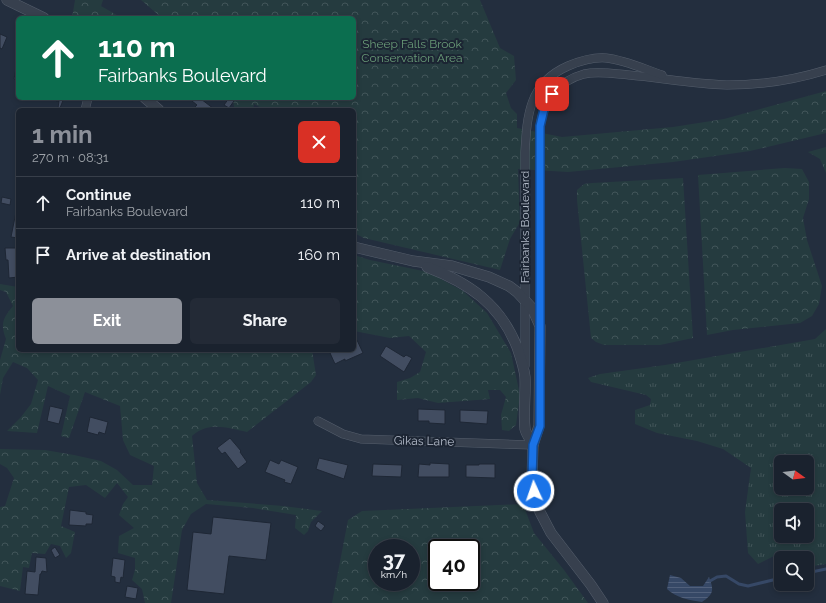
<!DOCTYPE html>
<html lang="en">
<head>
<meta charset="utf-8">
<style>
  body { margin:0; font-family:Raleway,sans-serif; background:#232a36; color:#f1f3f6; height:100vh; display:flex; flex-direction:column; font-size:15px; white-space:nowrap }
  * { box-sizing:border-box; margin:0 }
  p { font-size:13px; color:#9fa4aa }
  .icon { flex:none; width:22px; height:22px; fill:none; stroke:currentColor; stroke-width:2; stroke-linecap:round; stroke-linejoin:round }
  .map { position:relative; flex:1; overflow:hidden }
  .side { position:absolute; left:16px; top:108px; width:340px; height:244px; display:flex; flex-direction:column; background:#1a222e; border-radius:6px; box-shadow:0 2px 6px #0003,0 0 0 1px #383f4a }
  .side>* { flex:none }
  .top-card { position:absolute; left:16px; top:16px; width:340px; height:84px; border-radius:6px; box-shadow:0 2px 6px #0003,0 0 0 1px #383f4a; background:#0b6e4f; color:#fff; overflow:hidden }
  .needle { width:26px; rotate:105deg }
  .controls { position:absolute; left:774px; top:455px; display:grid; gap:8px }
  .controls a { display:grid; place-items:center; width:40px; height:40px; border-radius:6px; background:#1a222e; box-shadow:0 2px 6px #0003,0 0 0 1px #383f4a; font-size:20px }
  .speed { position:absolute; left:368px; top:539px; display:flex; gap:8px; font-size:20px; font-weight:700; text-align:center }
  .speed>* { display:grid; place-content:center; width:52px; height:52px; border-radius:50%; background:#1a222e; box-shadow:0 2px 6px #0003,0 0 0 1px #383f4a; line-height:1 }
  .speed small { font-size:10px; font-weight:400 }
  .speed .limit { border:2px solid #111; border-radius:6px; background:#fff; color:#111 }
  .pin { position:absolute; display:grid; place-items:center; width:34px; height:34px; color:#fff; margin:-17px; border-radius:8px; box-shadow:0 2px 6px #0006 }
  .me { position:absolute; width:44px; margin:-22px; rotate:357deg; stroke-linejoin:round; filter:drop-shadow(0 0 3px #0008) }
  .turn { display:flex; align-items:center; gap:14px; height:84px; padding:0 16px; font-size:18px }
  .turn .icon { width:52px; height:52px; stroke-width:2.5 }
  .turn b { display:block; font-size:28px; line-height:34px }
  .round { display:grid; place-items:center; flex:none; width:42px; height:42px; border-radius:6px; background:#232a36 }
  .headline { display:flex; align-items:center; justify-content:space-between; height:68px; padding:0 16px }
  h1 { font-size:24px; font-weight:700; line-height:30px; color:#8c9099 }
  .button { display:flex; gap:8px; margin-top:auto; padding:8px 16px }
  .button a { flex:1; height:46px; border-radius:6px; background:#8c9099; color:#fff; font-size:16px; font-weight:700; line-height:46px; text-align:center }
  .button a+a { background:#232a36; color:#f1f3f6 }
  ul { padding:0; list-style:none }
  li { display:flex; align-items:center; gap:12px; height:52px; padding:0 16px; border-top:1px solid #383f4a }
  li div { flex:1 }
  li b { display:block; font-size:15px }
  li em { font-style:normal }
  .map>svg:first-child { display:block }
  .grass { fill:url(#grass-tufts); fill-rule:evenodd }
  .forest { fill:url(#forest-crowns); fill-rule:evenodd }
  .water { fill:url(#water-rules) }
  .lines { fill:none; stroke-linecap:round; stroke-linejoin:round }
  .stream { stroke:#364866; stroke-width:3 }
  .building { fill:#424d61; stroke:#1e2735 }
  .minor-casing { stroke:#555e6c; stroke-width:9 }
  .tertiary-casing { stroke:#555e6c; stroke-width:11 }
  .minor { stroke:#37404e; stroke-width:8 }
  .tertiary { stroke:#37404e; stroke-width:10 }
  .route-casing { stroke:#114b97; stroke-width:10 }
  .route { stroke:#1a73e8; stroke-width:7 }
  .labels { text-anchor:middle; dominant-baseline:central; stroke-width:4; stroke-linejoin:round; paint-order:stroke }
  .park-label { font-size:12px; fill:#699b77; stroke:#1c2533 }
  .street-label { font-size:12px; fill:#b3bbc9; stroke:#1c2533 }
</style>
</head>
<body>
<div class="map">
<svg width="826" height="603" viewBox="0 0 826 603">
  <defs>
    <pattern id="grass-tufts" width="24" height="20" patternUnits="userSpaceOnUse"><rect width="24" height="20" fill="#253b3f"/><path d="M3 7l-1-3M5 7V3M7 7l1-3M15 17l-1-3M17 17v-4M19 17l1-3" fill="none" stroke="#425559"/></pattern>
    <pattern id="forest-crowns" width="20" height="18" patternUnits="userSpaceOnUse"><rect width="20" height="18" fill="#253b3f"/><path d="M2 6a3 3 0 1 1 6 0M12 15a3 3 0 1 1 6 0" fill="none" stroke="#425559"/></pattern>
    <pattern id="water-rules" width="6" height="5" patternUnits="userSpaceOnUse"><rect width="6" height="5" fill="#364866"/><path d="M0 2.5h6" fill="none" stroke="#51607b"/></pattern>
  </defs>
  <rect width="100%" height="100%" fill="#232e3e"/>
  <g class="grass">
    <polygon points="826,147 826,173 820,159 808,152"/>
    <path d="M826,329v235l-19,3v-9h-26v3l-7,-5 -16,8 -10,-11 -3,-41 6,-44 -28,-19 -26,-8 -40,-8 -22,-9v-14l15,-5 1,-6 -5,-4 -55,-13 -3,-4 12,-4 65,-9 150,-26zM781,462h26v26h-26zM781,510h26v26h-26z"/>
  </g>
  <g class="forest">
    <polygon points="75,0 103,0 101,6 122,18 72,18"/>
    <polygon points="141,0 480,0 500,48 514,56 516,80 506,93 511,108 517,114 517,128 562,137 673,127 724,119 826,91 826,133 750,151 673,162 568,172 518,169 520,222 510,239 500,270 364,238 354,233 354,110 265,110 254,104 253,110 235,110 232,98 354,98 354,18 162,18"/>
    <polygon points="785,168 802,169 809,182 809,199 803,218 807,240 822,286 819,304 812,316 800,323 733,330 707,335 698,175"/>
    <polygon points="683,178 693,338 660,345 604,345 596,342 591,338 577,200 577,190 584,184 592,183"/>
    <polygon points="354,255 370,260 428,272 463,291 487,313 511,353 520,395 516,425 509,431 502,430 501,415 506,397 500,390 488,390 490,399 438,403 418,398 397,400 397,382 410,378 420,372 426,352 409,336 390,338 354,331"/>
    <path d="M0,284l18,3v63h294l4,25 -5,7 -64,50c-20,-4 -38,-11 -55,4l5,47 10,17 76,6 39,5 -11,11 -3,9 -4,4 -9,-7 1,-13 -43,-7 -47,-4 -15,10 -9,16 -11,73h-26l-3,-14 -10,-9 3,-10v-12l-17,-5 1,-17 15,-8 -15,-13 4,-11 5,-7 -11,-14 -12,15 -19,-13 -17,2 -8,39 14,6 -4,21 -5,5 -6,-12 -9,-2 -6,10 -13,-1 -3,15 -6,-1 -3,24 -20,-5v-79l5,-1 9,-28 -7,-10 -7,-4v-15l45,1 29,5 27,6 16,9 16,15h19l2,-19 -24,-11 -7,-15 -3,-34 -35,-14 -16,46 -8,-2 9,-40 -22,-10 -11,47 -30,-2 14,-14 10,-13 7,-24 -11,-12 -14,-6 -10,16 -3,17v-35l6,-21c-6,-15 -3,-21 7,-33l-7,-14 -6,-2z"/>
    <path d="M523,504l11,29 30,37 24,33h-256l16,-83 14,-9zM377,548h34v34h-34zM437,548h34v34h-34z"/>
  </g>
  <path class="water" d="M670,575l11,3 9,8h13l6,-9c5,13 5,17 -7,25 -12,-2 -26,-4 -35,-13z"/>
  <g class="lines">
    <g class="stream">
      <polyline points="807,573 826,569"/>
      <polyline points="710,581 717,577 726,576 739,584 748,586 781,578"/>
    </g>
  </g>
  <g class="building">
    <polygon points="0,34 7,37 2,49 0,48"/>
    <polygon points="18,58 18,80 14,79"/>
    <polygon points="57,98 64,98 60,108 58,108 59,101 56,101"/>
    <polygon points="194,98 197,98 200,100 201,99 214,109 213,110 192,110 197,105 192,101"/>
    <polygon points="229,98 234,101 229,108 224,105"/>
    <polygon points="2,197 11,199 10,205 1,203"/>
    <polygon points="17,207 18,207 18,238 11,237"/>
    <polygon points="5,248 16,248 17,259 18,259 18,277 9,278 8,260 6,260"/>
    <polygon points="357,340 363,353 345,361 345,359 335,364 330,353 337,350 354,350 354,341"/>
    <polygon points="386,346 404,357 406,355 412,358 404,372 380,356"/>
    <polygon points="50,406 63,409 59,424 47,421"/>
    <polygon points="418,409 445,410 445,424 429,423 429,421 418,421"/>
    <polygon points="460,410 488,411 487,424 460,422"/>
    <polygon points="90,417 108,422 105,434 99,432 98,435 87,432"/>
    <polygon points="230,438 241,451 240,452 247,462 238,469 225,452 222,454 217,448"/>
    <polygon points="319,458 348,465 344,479 316,469"/>
    <polygon points="270,460 279,464 281,460 298,467 291,484 284,482 285,480 265,472"/>
    <polygon points="430,463 449,464 449,477 418,477 419,464 430,465"/>
    <polygon points="373,464 402,465 401,477 372,476"/>
    <polygon points="479,464 495,464 495,478 466,477 466,465 479,465"/>
    <polygon points="70,510 86,512 86,514 93,515 92,524 86,524 86,526 69,525"/>
    <polygon points="213,517 271,523 266,560 229,556 224,594 187,590 193,532 211,534"/>
    <polygon points="318,521 325,526 321,531 315,526"/>
    <polygon points="55,547 60,555 55,558 51,550"/>
    <polygon points="36,557 46,558 47,572 42,571 41,574 40,574 38,595 25,594 27,571 35,572"/>
    <polygon points="113,558 125,560 123,578 121,577 120,583 115,582 115,577 111,576"/>
    <polygon points="127,586 138,588 136,599 125,597"/>
  </g>
  <g class="lines">
    <g class="minor-casing">
      <g id="minor">
        <polyline points="85,110 88,98"/>
        <path d="M540,324v-197c3,-26 18,-46 44,-53 15,-3 31,0 45,1 33,3 65,9 98,10 34,0 67,-5 99,-15"/>
        <path d="M525,366v-214c2,-37 4,-69 43,-86 12,-5 25,-9 38,-8 19,2 38,11 56,17"/>
        <polyline points="318,421 343,434 361,439 533,445"/>
      </g>
    </g>
    <g class="tertiary-casing">
      <g id="tertiary">
        <polyline points="7,0 44,18"/>
        <polyline points="145,98 159,110"/>
        <polyline points="354,247 413,261 452,266 489,277 509,286 517,292 532,308 540,326 539,426 533,445 532,479 536,502 540,512 551,533 591,585 603,603"/>
        <path d="M427,267c42,16 73,37 90,80 3,9 7,20 8,30 1,16 -2,35 0,52 1,5 6,11 8,16"/>
      </g>
    </g>
    <use href="#minor" class="minor"/>
    <use href="#tertiary" class="tertiary"/>
  </g>
  <g class="lines">
    <g class="route-casing">
      <polyline id="route" points="534,491 532,479 533,445 540,426 540,126 545,105 552,94"/>
    </g>
    <use href="#route" class="route"/>
  </g>
  <g class="labels">
    <g class="park-label">
      <text x="412" y="44">Sheep Falls Brook<tspan x="412" dy="14">Conservation Area</tspan></text>
    </g>
    <g class="street-label">
      <text transform="translate(525 227) rotate(-90)">Fairbanks Boulevard</text>
      <text transform="translate(424 441) rotate(1)">Gikas Lane</text>
    </g>
  </g>
</svg>
<div class="controls">
<a><svg class="needle" viewBox="-14 -14 28 28"><path d="M0-13l5 13h-10z" fill="#e53935"/><path d="M0 13l5-13h-10z" fill="#9fa4aa"/></svg></a>
<a><svg class="icon" aria-label="sound" viewBox="0 0 24 24"><path d="M4 9h4l5-4v14l-5-4H4zM17 9q2 3 0 6"/></svg></a>
<a><svg class="icon" aria-label="search" viewBox="0 0 24 24"><circle cx="10" cy="10" r="6"/><path d="M15 15l6 6"/></svg></a>
</div>
<div class="speed"><div>37<small>km/h</small></div><div class="limit">40</div></div>
<div class="pin" style="left:552px;top:94px;background:#d93025"><svg class="icon" aria-label="arrive" viewBox="0 0 24 24"><path d="M6 21V4h12l-3 4 3 4H6"/></svg></div>
<svg class="me" style="left:534px;top:491px" viewBox="-20 -20 40 40"><circle r="17" fill="#1a73e8" stroke="#fff" stroke-width="3"/><path d="M0-11L8 9 0 5-8 9z" fill="#fff"/></svg>
<div class="top-card">
<div class="turn"><svg class="icon" aria-label="ahead" viewBox="0 0 24 24"><path d="M12 20V5M6 11l6-6 6 6"/></svg><div><b>110 m</b>Fairbanks Boulevard</div></div>
</div>
<section class="side">
<div class="headline"><div><h1>1 min</h1><p>270 m · 08:31</p></div><a class="round" style="background:#d93025;color:#fff"><svg class="icon" aria-label="close" viewBox="0 0 24 24"><path d="M6 6l12 12M18 6L6 18"/></svg></a></div>
<ul>
<li><svg class="icon" aria-label="ahead" viewBox="0 0 24 24"><path d="M12 20V5M6 11l6-6 6 6"/></svg><div><b>Continue</b><p>Fairbanks Boulevard</p></div><em>110 m</em></li>
<li><svg class="icon" aria-label="arrive" viewBox="0 0 24 24"><path d="M6 21V4h12l-3 4 3 4H6"/></svg><div><b>Arrive at destination</b></div><em>160 m</em></li>
</ul>
<div class="button"><a>Exit</a><a>Share</a></div>
</section>
</div>
</body>
</html>
